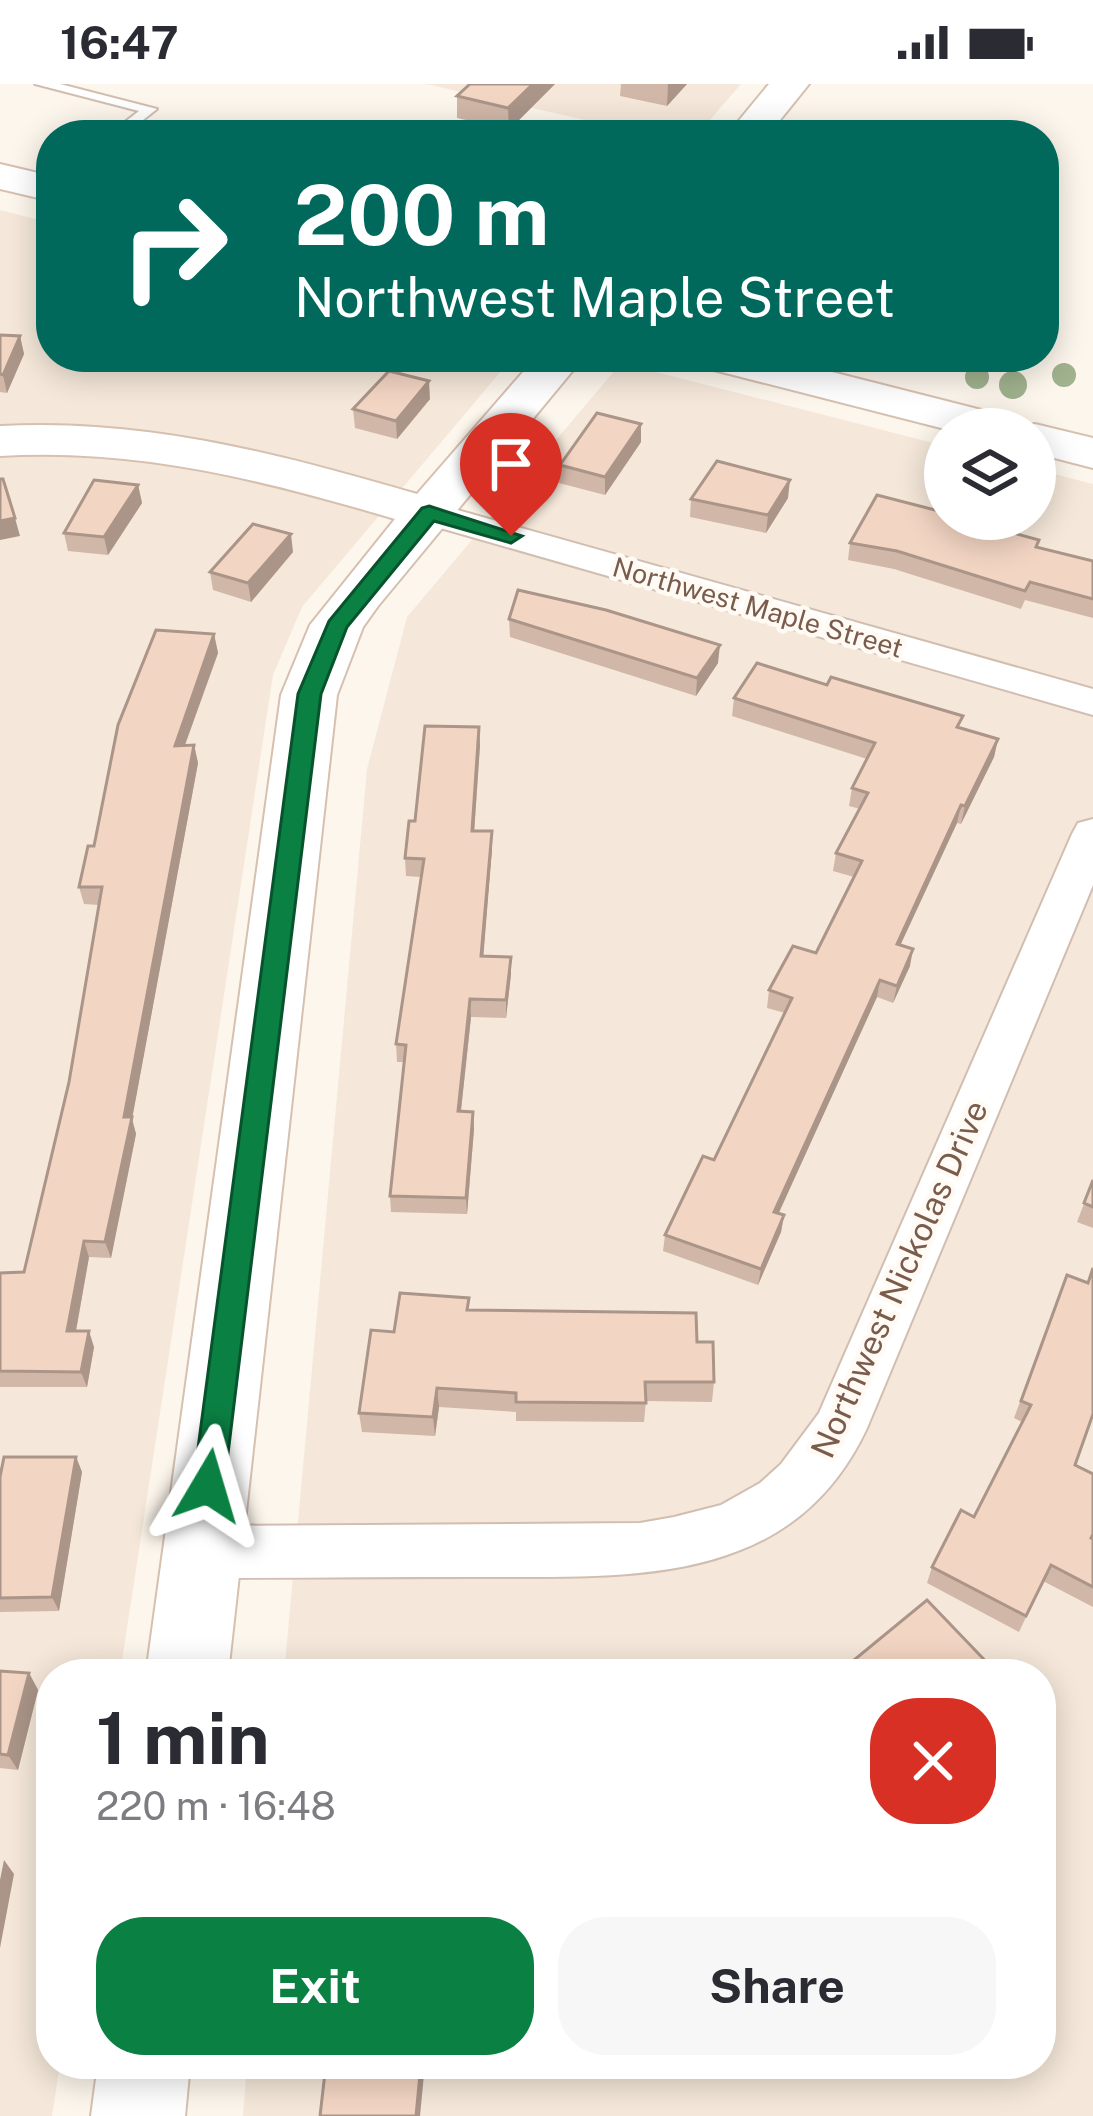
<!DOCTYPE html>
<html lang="en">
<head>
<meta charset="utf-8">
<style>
  body { margin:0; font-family:"Public Sans",sans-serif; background:#f7f7f7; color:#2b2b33; height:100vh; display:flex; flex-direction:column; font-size:45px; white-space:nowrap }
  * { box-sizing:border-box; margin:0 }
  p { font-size:39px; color:#7c7c81 }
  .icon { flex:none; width:66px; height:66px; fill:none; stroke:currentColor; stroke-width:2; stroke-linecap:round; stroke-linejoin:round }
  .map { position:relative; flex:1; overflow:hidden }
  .sheet { position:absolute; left:36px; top:1575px; width:1020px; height:420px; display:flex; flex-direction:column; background:#fff; border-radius:48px; box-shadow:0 6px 30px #0003 }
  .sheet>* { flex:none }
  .guide { position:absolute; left:36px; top:36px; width:1023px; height:252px; border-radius:48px; box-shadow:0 6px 30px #0003; background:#00695c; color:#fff; overflow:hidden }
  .fabs { position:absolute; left:924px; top:324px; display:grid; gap:24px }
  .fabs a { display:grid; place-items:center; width:132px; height:132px; border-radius:50%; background:#fff; box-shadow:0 6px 30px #0003; font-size:60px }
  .pin { position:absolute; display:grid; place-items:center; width:102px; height:102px; color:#fff; margin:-123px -51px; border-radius:50% 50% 50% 0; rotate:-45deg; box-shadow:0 0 12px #0007 }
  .pin .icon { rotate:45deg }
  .me { position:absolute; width:132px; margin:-66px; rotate:7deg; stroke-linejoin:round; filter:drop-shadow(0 0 9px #0008) }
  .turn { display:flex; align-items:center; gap:42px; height:252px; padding:0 60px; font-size:54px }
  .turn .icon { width:156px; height:156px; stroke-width:2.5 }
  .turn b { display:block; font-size:84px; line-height:102px }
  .round { display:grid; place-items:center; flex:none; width:126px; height:126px; border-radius:48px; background:#f7f7f7 }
  .overview { display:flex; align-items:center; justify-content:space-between; height:204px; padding:0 60px }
  h1 { font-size:72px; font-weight:700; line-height:90px }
  .action { display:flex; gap:24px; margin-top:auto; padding:24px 60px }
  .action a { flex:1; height:138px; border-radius:48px; background:#0b8043; color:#fff; font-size:48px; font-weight:700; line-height:138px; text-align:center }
  .action a+a { background:#f7f7f7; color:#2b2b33 }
  .status { display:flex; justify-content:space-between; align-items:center; height:84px; padding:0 60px; background:#fff; direction:ltr }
  .status svg { height:33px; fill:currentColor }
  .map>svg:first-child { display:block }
  .residential { fill:#f5e8da }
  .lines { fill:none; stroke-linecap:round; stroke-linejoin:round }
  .lane-casing { stroke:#d1beb0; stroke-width:4 }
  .street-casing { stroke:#d1beb0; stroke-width:4 }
  .secondary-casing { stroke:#d6c0b0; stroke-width:4 }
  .lane { fill:#fff; fill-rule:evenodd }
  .street { fill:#fff; fill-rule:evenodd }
  .secondary { fill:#fff; fill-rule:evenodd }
  .tree { fill:#a0b28e }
  .wall { fill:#d1b7a8 }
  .shaded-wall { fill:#aa9588 }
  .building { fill:#f3d5c3; stroke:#aa9588; stroke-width:3 }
  .route { fill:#0b8043; stroke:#07532c; stroke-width:3 }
  .labels { text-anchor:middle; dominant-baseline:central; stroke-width:9; stroke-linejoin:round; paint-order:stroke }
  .far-street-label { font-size:27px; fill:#7a5c4d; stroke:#fffaf3 }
  .street-label { font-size:33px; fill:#7a5c4d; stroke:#fffaf3 }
</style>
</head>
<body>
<div class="status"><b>16:47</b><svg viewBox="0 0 49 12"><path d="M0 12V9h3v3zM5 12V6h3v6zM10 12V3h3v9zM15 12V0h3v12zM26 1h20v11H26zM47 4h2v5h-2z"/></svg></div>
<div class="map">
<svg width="1093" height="2032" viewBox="0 0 1093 2032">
  <rect width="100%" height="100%" fill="#fdf6ec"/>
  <g class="residential">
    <polygon points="426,0 741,0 697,51 651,51"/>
    <polygon points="0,126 51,139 51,273 513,273 302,523 273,591 120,1590 51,1590 51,1980 60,1980 52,2032 0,2032"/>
    <polygon points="621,279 945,362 945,435 1035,435 1035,385 1093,400 1093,2032 243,2032 247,1980 1041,1980 1041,1590 284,1590 367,685 407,533"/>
  </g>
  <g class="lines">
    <g class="lane-casing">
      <polygon id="lane" points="35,0 60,0 157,25 124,51 108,51 139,27"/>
    </g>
    <g class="street-casing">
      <g id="street">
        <polygon points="429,418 1093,605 1093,631 416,437 411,429 416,421"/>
        <path d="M1093,735v66l-226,543c-77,165 -246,148 -400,149 -89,0 -177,1 -266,1l-20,-7 -8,-19 8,-19 20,-7 439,-3 34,-6 47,-12 39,-22 21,-19 38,-51 253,-579 6,-11z"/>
      </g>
    </g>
    <g class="secondary-casing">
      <g id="secondary">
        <polygon points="769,0 809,0 768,51 727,51"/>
        <polygon points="0,80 51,92 51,117 0,105"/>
        <path d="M536,273h48l-206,249 -15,21 -26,68 -109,979h-82l135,-979 29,-70 85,-106c-131,-39 -257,-71 -395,-63v-30c145,-8 279,28 417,68z"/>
        <polygon points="695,273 773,273 1017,335 1022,343 1035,340 1093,354 1093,384 1035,369 1035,345 945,345 702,283"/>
        <polygon points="98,1980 190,1980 185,2032 91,2032"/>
      </g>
    </g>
    <use href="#lane" class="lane"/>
    <use href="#street" class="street"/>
    <use href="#secondary" class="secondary"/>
  </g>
  <g class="tree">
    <circle cx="1064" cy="291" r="12"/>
    <circle cx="977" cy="293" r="12"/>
    <circle cx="1013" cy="301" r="14"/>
  </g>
  <g class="wall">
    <polygon points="555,0 509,46 457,34 457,12"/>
    <polygon points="621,0 687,0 667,22 620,12"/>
    <polygon points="0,251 20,252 24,270 7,309 0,308"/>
    <polygon points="430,315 397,355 355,344 353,325"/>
    <polygon points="641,340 641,358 605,411 559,399 560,381"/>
    <polygon points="138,401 142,419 108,471 68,467 64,449"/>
    <polygon points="788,414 766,449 690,433 691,415"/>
    <polygon points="945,435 985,435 982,440 1038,463 1093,477 1093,534 1025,516 1021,525 894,485 848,476 850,459"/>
    <polygon points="293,468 251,518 213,506 210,488"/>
    <polygon points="509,535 718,579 696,612 510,553"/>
    <polygon points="214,550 218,569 185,661 194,661 198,679 132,1035 136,1050 111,1174 89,1173 76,1247 94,1263 87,1303 0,1303 0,1189 24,1188 69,998 99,821 84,820 79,803"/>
    <polygon points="734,614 961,644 998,655 994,673 961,740 957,739 900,861 910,882 893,919 877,913 778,1129 784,1131 781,1148 758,1201 663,1167 665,1151 714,1076 785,929 767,924 769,906 816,869 854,793 833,787 836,769 860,725 849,722 852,704 867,675 732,632"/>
    <polygon points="480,661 474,747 492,765 483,872 511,873 511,890 506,934 471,933 461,1027 473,1028 474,1045 467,1130 391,1128 390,1112 404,978 397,978 396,960 421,793 406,792 405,774 415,737"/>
    <polygon points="1093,1096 1093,1144 1077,1138"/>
    <polygon points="1067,1191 1087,1198 1075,1381 1093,1455 1093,1523 1043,1497 1019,1548 927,1499 932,1483 974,1433 1022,1338 1014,1334"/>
    <polygon points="469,1226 697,1258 714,1298 712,1318 646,1317 644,1338 516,1337 516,1328 439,1323 435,1352 362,1348 359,1329 394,1248"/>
    <polygon points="76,1373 82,1388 59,1527 0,1528 0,1393"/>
    <polygon points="0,1587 29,1589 38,1606 18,1686 0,1684"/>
  </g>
  <g class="shaded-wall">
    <polygon points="533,0 555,0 509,46 508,24"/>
    <polygon points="668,0 687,0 667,22"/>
    <polygon points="20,252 24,270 7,309 3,291"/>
    <polygon points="429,297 430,315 397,355 396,337"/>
    <polygon points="641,340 641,358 605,411 605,393"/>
    <polygon points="790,396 788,414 766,449 768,431"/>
    <polygon points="138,401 142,419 108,471 104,453"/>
    <polygon points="15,434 20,452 0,456 0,437"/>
    <polygon points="291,450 293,468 251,518 248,499"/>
    <polygon points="214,550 218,569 178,680 175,662"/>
    <polygon points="720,561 718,579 696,612 697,594"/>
    <polygon points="479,643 480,661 473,765 472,747"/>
    <polygon points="998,655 994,673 961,740 965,722"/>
    <polygon points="194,661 198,679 132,1035 136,1050 111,1174 105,1158 124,1033"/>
    <polygon points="961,721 957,739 893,877 897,860"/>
    <polygon points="492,747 492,765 482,889 481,872"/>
    <polygon points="913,865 910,882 893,919 897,902"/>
    <polygon points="511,873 511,890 506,934 506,916"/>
    <polygon points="880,896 877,913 772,1144 774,1128"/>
    <polygon points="470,915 471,933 459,1044 458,1027"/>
    <polygon points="473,1028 474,1045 467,1130 466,1114"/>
    <polygon points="784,1131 781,1148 758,1201 761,1185"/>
    <polygon points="84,1157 89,1173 73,1263 67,1247"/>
    <polygon points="89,1247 94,1263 87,1303 81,1288"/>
    <polygon points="437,1304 439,1323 435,1352 433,1333"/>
    <polygon points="76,1373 82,1388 59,1527 52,1513"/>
    <polygon points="29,1589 38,1606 18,1686 8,1671"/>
    <polygon points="4,1776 14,1790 0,1864 0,1796"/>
    <polygon points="421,1980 425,1980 420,2032 416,2032"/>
  </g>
  <g class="building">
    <polygon points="470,0 533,0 508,24 457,12"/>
    <polygon points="0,251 20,252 3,291 0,290"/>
    <polygon points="389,287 429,297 396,337 353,325"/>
    <polygon points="597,329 641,340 605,393 560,381"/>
    <polygon points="717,377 790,396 768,431 691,415"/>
    <polygon points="0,395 3,395 15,434 0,437"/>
    <polygon points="94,396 138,401 104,453 64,449"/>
    <polygon points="945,409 945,435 979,435 977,439 1039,456 1036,463 1093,477 1093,515 1030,498 1025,507 897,467 850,459 877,411 935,426"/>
    <polygon points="253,440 291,450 248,499 210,488"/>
    <polygon points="518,506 606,526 720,561 697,594 509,535"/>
    <polygon points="156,546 214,550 175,662 194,661 124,1033 132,1033 105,1158 84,1157 67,1247 89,1247 81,1288 0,1287 0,1189 24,1188 69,998 102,803 79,803 88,762 94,762 118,641"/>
    <polygon points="757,579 827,601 831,593 963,632 957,643 998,655 965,722 961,721 897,860 913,865 897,902 880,896 774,1128 784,1131 761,1185 665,1151 703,1072 714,1076 792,914 769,906 793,862 816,869 862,777 836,769 868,709 852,704 875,659 734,614"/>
    <polygon points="425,642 479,643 472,747 492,747 481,872 511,873 506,916 470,915 458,1027 473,1028 466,1114 390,1112 406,961 396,960 424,775 405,774 409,737 415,737"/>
    <polygon points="1093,1096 1093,1123 1084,1119"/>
    <polygon points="1093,1184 1093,1330 1075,1381 1093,1390 1093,1450 1091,1454 1093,1455 1093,1503 1051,1481 1026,1532 932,1483 961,1426 974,1433 1031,1321 1021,1317 1067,1191 1088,1199"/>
    <polygon points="400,1209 469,1214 467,1226 696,1229 697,1258 713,1258 714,1298 645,1298 646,1319 516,1318 516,1309 437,1304 433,1333 359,1329 371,1246 394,1248"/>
    <polygon points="4,1373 76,1373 52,1513 0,1514 0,1393"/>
    <polygon points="927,1516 997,1589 837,1590"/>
    <polygon points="0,1587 29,1589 8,1671 0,1670"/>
    <polygon points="355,1587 396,1590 355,1590"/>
    <polygon points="326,1980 421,1980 416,2032 320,2032"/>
  </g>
  <polygon class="route" points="429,422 522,452 511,459 434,437 347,543 321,610 224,1402 220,1412 208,1416 197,1412 193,1402 298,610 329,537 422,424"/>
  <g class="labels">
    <g class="far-street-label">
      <text transform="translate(758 523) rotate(16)">Northwest Maple Street</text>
    </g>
    <g class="street-label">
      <text transform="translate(899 1195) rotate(-66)">Northwest Nickolas Drive</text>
    </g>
  </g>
</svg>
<div class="fabs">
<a><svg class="icon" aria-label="layers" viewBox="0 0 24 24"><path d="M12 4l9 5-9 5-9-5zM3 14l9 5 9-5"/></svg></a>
</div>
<div class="pin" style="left:511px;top:452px;background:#d93025"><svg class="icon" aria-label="arrive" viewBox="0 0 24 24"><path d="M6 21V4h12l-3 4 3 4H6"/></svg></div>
<svg class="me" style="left:208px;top:1402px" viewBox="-20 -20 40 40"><path d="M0-17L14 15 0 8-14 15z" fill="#0b8043" stroke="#fff" stroke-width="4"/></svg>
<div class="guide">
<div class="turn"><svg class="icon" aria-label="right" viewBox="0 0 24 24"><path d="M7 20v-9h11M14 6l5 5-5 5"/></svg><div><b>200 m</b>Northwest Maple Street</div></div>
</div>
<section class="sheet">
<div class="overview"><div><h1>1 min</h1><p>220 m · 16:48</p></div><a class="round" style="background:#d93025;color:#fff"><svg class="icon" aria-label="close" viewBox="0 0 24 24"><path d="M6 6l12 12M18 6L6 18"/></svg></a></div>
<div class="action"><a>Exit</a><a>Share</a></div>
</section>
</div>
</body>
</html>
